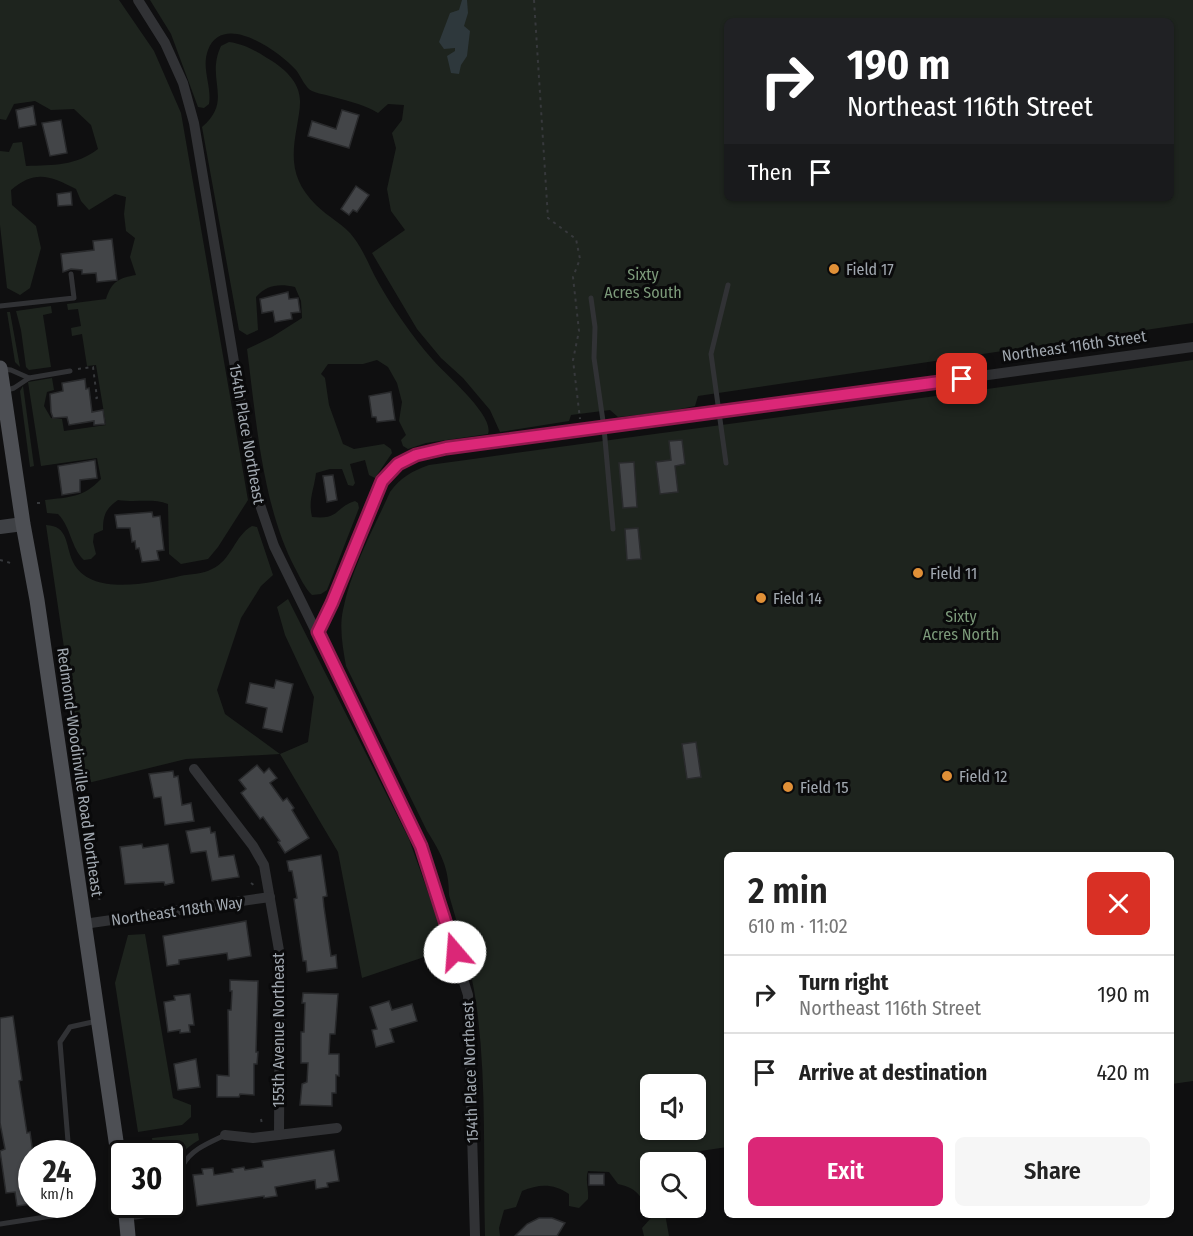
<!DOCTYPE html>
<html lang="en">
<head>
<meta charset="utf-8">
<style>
  body { margin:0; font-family:"Fira Sans Condensed",sans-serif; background:#f6f6f6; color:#222; height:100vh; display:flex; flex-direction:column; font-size:22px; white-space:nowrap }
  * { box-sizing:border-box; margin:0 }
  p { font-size:20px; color:#767676 }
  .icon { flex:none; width:33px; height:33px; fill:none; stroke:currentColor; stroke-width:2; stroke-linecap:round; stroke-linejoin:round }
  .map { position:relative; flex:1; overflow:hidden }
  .sheet { position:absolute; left:724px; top:852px; width:450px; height:366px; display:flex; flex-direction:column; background:#fff; border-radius:9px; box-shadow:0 2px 4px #0004 }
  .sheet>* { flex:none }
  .banner { position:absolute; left:724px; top:18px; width:450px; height:183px; border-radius:9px; box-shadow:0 2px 4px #0004; background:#202124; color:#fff; overflow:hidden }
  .fabs { position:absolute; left:640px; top:1074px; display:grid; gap:12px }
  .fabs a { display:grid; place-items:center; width:66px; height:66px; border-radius:9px; background:#fff; box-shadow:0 2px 4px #0004; font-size:30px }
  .speed { position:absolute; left:18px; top:1140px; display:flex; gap:12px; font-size:30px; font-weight:700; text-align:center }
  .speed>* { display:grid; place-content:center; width:78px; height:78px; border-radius:50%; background:#fff; box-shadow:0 2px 4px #0004; line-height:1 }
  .speed small { font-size:15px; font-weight:400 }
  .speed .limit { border:3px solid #111; border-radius:9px; background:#fff; color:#111 }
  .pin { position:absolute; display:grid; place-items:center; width:51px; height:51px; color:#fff; margin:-26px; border-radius:12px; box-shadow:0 3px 9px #0006 }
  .me { position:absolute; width:66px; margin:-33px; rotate:342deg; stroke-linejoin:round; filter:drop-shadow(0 0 4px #0008) }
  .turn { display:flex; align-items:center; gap:21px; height:126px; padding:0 24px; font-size:27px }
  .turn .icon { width:78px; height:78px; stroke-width:2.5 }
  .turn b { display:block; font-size:42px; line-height:51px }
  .then { display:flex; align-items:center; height:57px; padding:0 24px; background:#0003; gap:12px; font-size:22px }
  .round { display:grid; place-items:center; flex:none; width:63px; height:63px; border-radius:9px; background:#f6f6f6 }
  .headline { display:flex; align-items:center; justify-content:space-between; height:102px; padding:0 24px }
  h1 { font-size:36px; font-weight:600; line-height:45px }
  .cta { display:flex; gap:12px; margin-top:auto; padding:12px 24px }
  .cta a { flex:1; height:69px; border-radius:9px; background:#db2777; color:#fff; font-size:24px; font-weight:600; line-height:69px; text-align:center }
  .cta a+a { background:#f6f6f6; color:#222 }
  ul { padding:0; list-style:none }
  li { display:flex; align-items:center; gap:18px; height:78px; padding:0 24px; border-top:2px solid #e0e0e0 }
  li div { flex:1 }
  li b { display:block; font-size:22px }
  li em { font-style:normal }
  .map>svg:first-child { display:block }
  .green { fill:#1e241e; fill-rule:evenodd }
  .water { fill:#2e383c }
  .building { fill:#434548; stroke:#292a2c; stroke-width:1.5 }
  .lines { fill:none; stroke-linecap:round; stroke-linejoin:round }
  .path { stroke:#37393c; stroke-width:2; stroke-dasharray:3 4.5; stroke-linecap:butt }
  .lane { stroke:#313235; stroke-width:5 }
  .street { stroke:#313235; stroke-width:10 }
  .secondary { stroke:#3f4145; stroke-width:14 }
  .primary { stroke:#4d4f54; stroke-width:15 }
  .route-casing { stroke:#8e194d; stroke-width:15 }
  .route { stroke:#db2777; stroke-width:10 }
  .poi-dot { fill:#e19037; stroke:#0a0a0b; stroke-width:2 }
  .labels { text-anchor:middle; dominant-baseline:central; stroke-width:6; stroke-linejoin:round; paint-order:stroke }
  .poi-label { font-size:16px; fill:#a1a8b0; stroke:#0a0a0b; text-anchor:start }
  .park-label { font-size:16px; fill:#7c9a7a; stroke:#0a0a0b }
  .street-label { font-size:16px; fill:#a1a8b0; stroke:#0a0a0b }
</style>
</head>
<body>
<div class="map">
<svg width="1193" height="1236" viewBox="0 0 1193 1236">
  <rect width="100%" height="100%" fill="#0f0f10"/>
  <g class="green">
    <path d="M0,0h119l35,51 27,62 67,387 -30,47 -10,12 -27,5 -12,-10 -1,-50c-16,-6 -32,-1 -50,-4 -12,8 -15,15 -15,30l-9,4 -1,8 3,12 -5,5 -7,1c-13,-12 -13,-33 -26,-46l-11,-1 -2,-13c24,-3 38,-2 56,-21l-4,-21 -56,8 -13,-84 24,-4 2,12 -7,2 -3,14 7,12 11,1 2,12 42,-6 -10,-60 -9,1 -5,-32 -10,2 -1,-8 10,-2 -3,-17 -10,1 -1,-6 39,-5c6,-18 13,-21 30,-24l-6,-18 5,-19 -9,-7 -2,-17 2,-17 -11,-3 -26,16 -8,-9 -5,-12c-25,-13 -41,-20 -65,1l1,15 24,21 5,22 -11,40 -10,7 -13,-7 -7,-63v-74l9,1 4,-9 9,-1 4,24c27,-1 50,0 72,-17l-7,-24 -17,-16 -23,1 -16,-9 -21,3 -8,16 -6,-1z"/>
    <path d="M150,0h1043v323l-495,73 -3,10 -29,6 -48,5 -8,-7 -39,5 -2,6 -69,11 -10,-22 -27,-32 -22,-20 -24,-29 -45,-76 33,-23 -14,-19 -4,-22 9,-41 -4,-15 10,-13 2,-15 -16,-1 -10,9c-16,-10 -35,-13 -52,-18 -4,-1 -10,-2 -14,-4 -7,-3 -11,-15 -16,-21 -17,-19 -73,-59 -88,-20 -7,18 4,36 1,54l-5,4 -6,-1 -27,-73zM728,21h444v177h-444z"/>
    <path d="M229,42c15,2 25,8 38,16 16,9 34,24 33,45 0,7 -2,16 -3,23 -6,32 -6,54 19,79 12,12 29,20 38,33 10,13 16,30 24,44 16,28 34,54 55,78 12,14 62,56 55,74l-62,9 -18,6 -5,-3 -2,-6 5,-5 -7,-14 3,-19 -5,-19 -9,-16 -11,-7 -14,4h-35l-7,10 4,4 4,27 14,39 11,5 30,-5 7,5 1,4 -17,25 -6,-3 -4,-15 -15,4 5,19 -2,3 -5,-1 -6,-16h-12l-14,4c-2,17 -8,27 -4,44 28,3 22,-9 43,-16l3,2 1,5 -32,82 -6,4 -9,1c-8,-8 -12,-18 -17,-27 -33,-63 -39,-150 -48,-219l25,-12 30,-19 -1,-17 -6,-14c-16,-4 -29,-2 -39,10l2,33 -11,5 -8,-5 -37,-203c32,-27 3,-47 19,-81z"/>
    <polygon points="51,306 52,313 43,315 51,367 29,370 26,367 21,330 16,311"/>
    <polygon points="7,312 10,312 20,367 15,362"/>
    <path d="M1193,360v721l-21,3v-229h-444l-1,292 -72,11 1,4h-5v46h13l5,28h-25l-2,-8 9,-10c-9,-20 -11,-29 -33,-34l-9,-12 -21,-1c-3,9 1,18 0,28l-9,9 -10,-2v-12c-16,-11 -30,-10 -47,-3l-6,16 -12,3 -5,18 1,8h-15c-2,-78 2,-157 -9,-234 -5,-36 -17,-72 -27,-107 0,-27 -8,-42 -22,-64l-81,-165c-3,-18 -7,-38 -3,-56 8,-41 30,-80 47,-118 11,-15 22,-21 39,-27 255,-36 510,-68 764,-105zM651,1084h45v46h-45z"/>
    <polygon points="23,386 34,466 30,467 20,391"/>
    <path d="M46,525c23,1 19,20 27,37 17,35 78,21 107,14 10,-2 23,-2 32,-7 20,-9 22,-33 40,-43l5,1 16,48 -12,11 -20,32 -24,72 8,24 55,40 28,-12 6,-45 -29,-62 -8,-28 11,-8 121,240 30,84 3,28 -80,27 -24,-126 -58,-98 -94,5 -102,25z"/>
    <polygon points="145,934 173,1098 191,1105 191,1117 182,1125 138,1132 115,983 128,935"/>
    <path d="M198,1133l1,7c-28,16 -21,29 -26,55l-1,-41 -18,-1 -2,-15z"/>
  </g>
  <polygon class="water" points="462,0 467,0 468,13 464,26 470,31 467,56 461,65 459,74 451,73 447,56 455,51 455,48 444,49 439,42 450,13 459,10"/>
  <g class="building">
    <polygon points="33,106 36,125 19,128 16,110"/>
    <polygon points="342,110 359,115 349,148 308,136 312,121 336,129"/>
    <polygon points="61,120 67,153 50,156 42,123"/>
    <polygon points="356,186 369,195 357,212 353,210 349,215 341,209"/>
    <polygon points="71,192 72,205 58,206 57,194"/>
    <polygon points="112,239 117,280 97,282 96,273 82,274 82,270 71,269 63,272 61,254 94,250 93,241"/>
    <polygon points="288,292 289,299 298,298 300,312 291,313 292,319 275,322 273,311 262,313 260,299"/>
    <polygon points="85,379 86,389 89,388 92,412 103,410 105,424 94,425 94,421 69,425 67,417 53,418 51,412 50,394 63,391 62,383"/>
    <polygon points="391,392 395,420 377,422 376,417 372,417 369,396"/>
    <polygon points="682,440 685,464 675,466 678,492 660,494 656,462 671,460 669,441"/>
    <polygon points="95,460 97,478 80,480 80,492 62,495 58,466"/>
    <polygon points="634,462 637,507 623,508 619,463"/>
    <polygon points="333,475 337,500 327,502 323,476"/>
    <polygon points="152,512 153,517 160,516 164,550 157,551 159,560 142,562 139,548 136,549 135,541 132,542 130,528 117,528 115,515"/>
    <polygon points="638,528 641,559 627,560 625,529"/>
    <polygon points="276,680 293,684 282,732 263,728 267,708 246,703 250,683 274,688"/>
    <polygon points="696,742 701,777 687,779 682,744"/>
    <polygon points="257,765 264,773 269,768 277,778 270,783 283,801 287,798 294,808 292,810 309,838 285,853 278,842 280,841 263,817 260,819 241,793 246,789 239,780"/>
    <polygon points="173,771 174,777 178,776 182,805 191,803 194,821 165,825 161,797 154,798 149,774"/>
    <polygon points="210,827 211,833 215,832 219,857 234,855 239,877 212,881 206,851 191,853 186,831"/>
    <polygon points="142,844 143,848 168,844 174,883 165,885 164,882 162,882 125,884 120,847"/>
    <polygon points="321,855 327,896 323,897 324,907 331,956 336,955 337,968 307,972 306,961 303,961 294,899 297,898 292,871 289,871 287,861"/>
    <polygon points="246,921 251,956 228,960 227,953 179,960 179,964 167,966 163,936"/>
    <polygon points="230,980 258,981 256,1052 258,1052 257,1064 254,1064 254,1095 240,1094 239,1097 217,1097 217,1075 229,1076 228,1010 231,1010 232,991 230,991"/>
    <polygon points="303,993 338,994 335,1034 330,1034 329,1054 339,1054 339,1076 336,1075 336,1093 332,1093 332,1106 300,1105 302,1084 307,1082 308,1063 301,1063 301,1032 304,1032 305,1003 302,1003"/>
    <polygon points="190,994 194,1025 189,1025 190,1032 180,1033 180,1030 168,1032 164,1002 175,1000 174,996"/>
    <polygon points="389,1001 392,1010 412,1004 417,1021 390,1029 394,1042 376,1047 372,1030 377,1029 370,1007"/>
    <polygon points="13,1016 22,1080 19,1081 27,1133 30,1132 33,1154 32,1204 17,1206 15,1192 6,1193 0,1151 5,1149 0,1123 0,1018"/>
    <polygon points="196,1059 200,1087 178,1090 174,1064"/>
    <polygon points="334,1150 339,1181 327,1183 328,1187 316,1189 315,1180 275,1187 277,1196 264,1198 264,1196 197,1206 193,1175 203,1174 202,1169 213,1168 214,1175 233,1172 232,1169 244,1167 245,1170 263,1167 262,1161"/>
    <rect x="589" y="1174" width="15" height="11"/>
    <polygon points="539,1218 552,1218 565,1223 557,1236 515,1236 527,1224"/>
  </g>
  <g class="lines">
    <g class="path">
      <polyline points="534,0 548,218 576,239 580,259 573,277 579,331 573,360 580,419"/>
      <polyline points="78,369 93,367 97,398 91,399"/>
      <polyline points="37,503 40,503"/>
      <polyline points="0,560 14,564"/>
      <polyline points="251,883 255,886"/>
      <polyline points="99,897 100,903"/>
      <polyline points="261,1119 262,1124"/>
    </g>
    <g class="lane">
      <polyline points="591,298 595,327 594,358 604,428 613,529"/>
      <polyline points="0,306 74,298 71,274"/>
      <polyline points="2,369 11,370 29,378"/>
      <polyline points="4,391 14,388 29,378 70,371"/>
      <polyline points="726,463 711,354 728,285"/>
      <polyline points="69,1154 60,1042 70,1027 97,1021"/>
      <path d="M129,1218c15,-3 45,-3 50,-21 3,-10 -1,-22 4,-32 8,-16 28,-23 42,-30"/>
      <polyline points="0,1224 52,1216 58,1204"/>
    </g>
    <g class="street">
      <polyline points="138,0 165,43 183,83 194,123 256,493 274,546 421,846 468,995 475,1236"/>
      <polyline points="318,632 332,603 383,481 398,464 416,455 446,449 1193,347"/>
      <polyline points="194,769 253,846 264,865 280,956 279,1135"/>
      <polyline points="84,924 270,897"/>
      <polyline points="225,1135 253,1138 337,1128"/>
    </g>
    <polyline class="secondary" points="0,527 23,524"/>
    <g class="primary">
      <polyline points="0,368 23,524 37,600 122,1182"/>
      <polyline points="125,1204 128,1236"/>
    </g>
  </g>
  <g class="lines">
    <g class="route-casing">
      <polyline id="route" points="455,952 421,846 318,632 332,603 382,481 398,464 416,455 446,448 962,379"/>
    </g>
    <use href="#route" class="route"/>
  </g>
  <g class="poi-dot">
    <circle cx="834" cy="269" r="6"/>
    <circle cx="918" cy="573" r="6"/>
    <circle cx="761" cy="598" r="6"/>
    <circle cx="947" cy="776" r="6"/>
    <circle cx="788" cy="787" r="6"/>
  </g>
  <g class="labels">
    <g class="poi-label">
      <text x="846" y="269">Field 17</text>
      <text x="930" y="573">Field 11</text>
      <text x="773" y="598">Field 14</text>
      <text x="959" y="776">Field 12</text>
      <text x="800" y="787">Field 15</text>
    </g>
    <g class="park-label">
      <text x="643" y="274">Sixty<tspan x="643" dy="18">Acres South</tspan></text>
      <text x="961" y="616">Sixty<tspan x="961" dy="18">Acres North</tspan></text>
    </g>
    <g class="street-label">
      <text transform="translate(1074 346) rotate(-8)">Northeast 116th Street</text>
      <text transform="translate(247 434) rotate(80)">154th Place Northeast</text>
      <text transform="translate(80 772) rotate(82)">Redmond-Woodinville Road Northeast</text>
      <text transform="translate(177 911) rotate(-8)">Northeast 118th Way</text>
      <text transform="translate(278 1030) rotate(-90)">155th Avenue Northeast</text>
      <text transform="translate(470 1072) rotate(-92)">154th Place Northeast</text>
    </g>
  </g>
</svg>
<div class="fabs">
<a><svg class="icon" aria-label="sound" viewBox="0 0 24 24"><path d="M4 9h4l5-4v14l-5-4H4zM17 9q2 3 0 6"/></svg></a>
<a><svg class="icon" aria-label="search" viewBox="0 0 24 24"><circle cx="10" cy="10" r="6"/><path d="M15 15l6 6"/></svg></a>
</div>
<div class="speed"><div>24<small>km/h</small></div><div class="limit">30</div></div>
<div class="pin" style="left:962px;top:379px;background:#d93025"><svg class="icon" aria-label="arrive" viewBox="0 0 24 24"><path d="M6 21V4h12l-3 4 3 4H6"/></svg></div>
<svg class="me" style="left:455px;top:952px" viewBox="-20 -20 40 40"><circle r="19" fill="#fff"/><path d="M0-13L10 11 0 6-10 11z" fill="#db2777"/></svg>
<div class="banner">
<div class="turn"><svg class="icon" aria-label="right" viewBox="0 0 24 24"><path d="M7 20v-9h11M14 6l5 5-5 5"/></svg><div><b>190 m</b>Northeast 116th Street</div></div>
<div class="then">Then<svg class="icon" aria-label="arrive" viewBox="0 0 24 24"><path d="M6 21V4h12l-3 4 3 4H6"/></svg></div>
</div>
<section class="sheet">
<div class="headline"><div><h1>2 min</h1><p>610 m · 11:02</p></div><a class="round" style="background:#d93025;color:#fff"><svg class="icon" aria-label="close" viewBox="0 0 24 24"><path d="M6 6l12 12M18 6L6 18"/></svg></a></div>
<ul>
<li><svg class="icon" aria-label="right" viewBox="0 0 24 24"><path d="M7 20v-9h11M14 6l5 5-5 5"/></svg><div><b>Turn right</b><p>Northeast 116th Street</p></div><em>190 m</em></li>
<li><svg class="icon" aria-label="arrive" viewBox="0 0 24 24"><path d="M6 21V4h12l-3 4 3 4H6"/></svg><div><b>Arrive at destination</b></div><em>420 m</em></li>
</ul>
<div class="cta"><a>Exit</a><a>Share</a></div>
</section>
</div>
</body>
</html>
